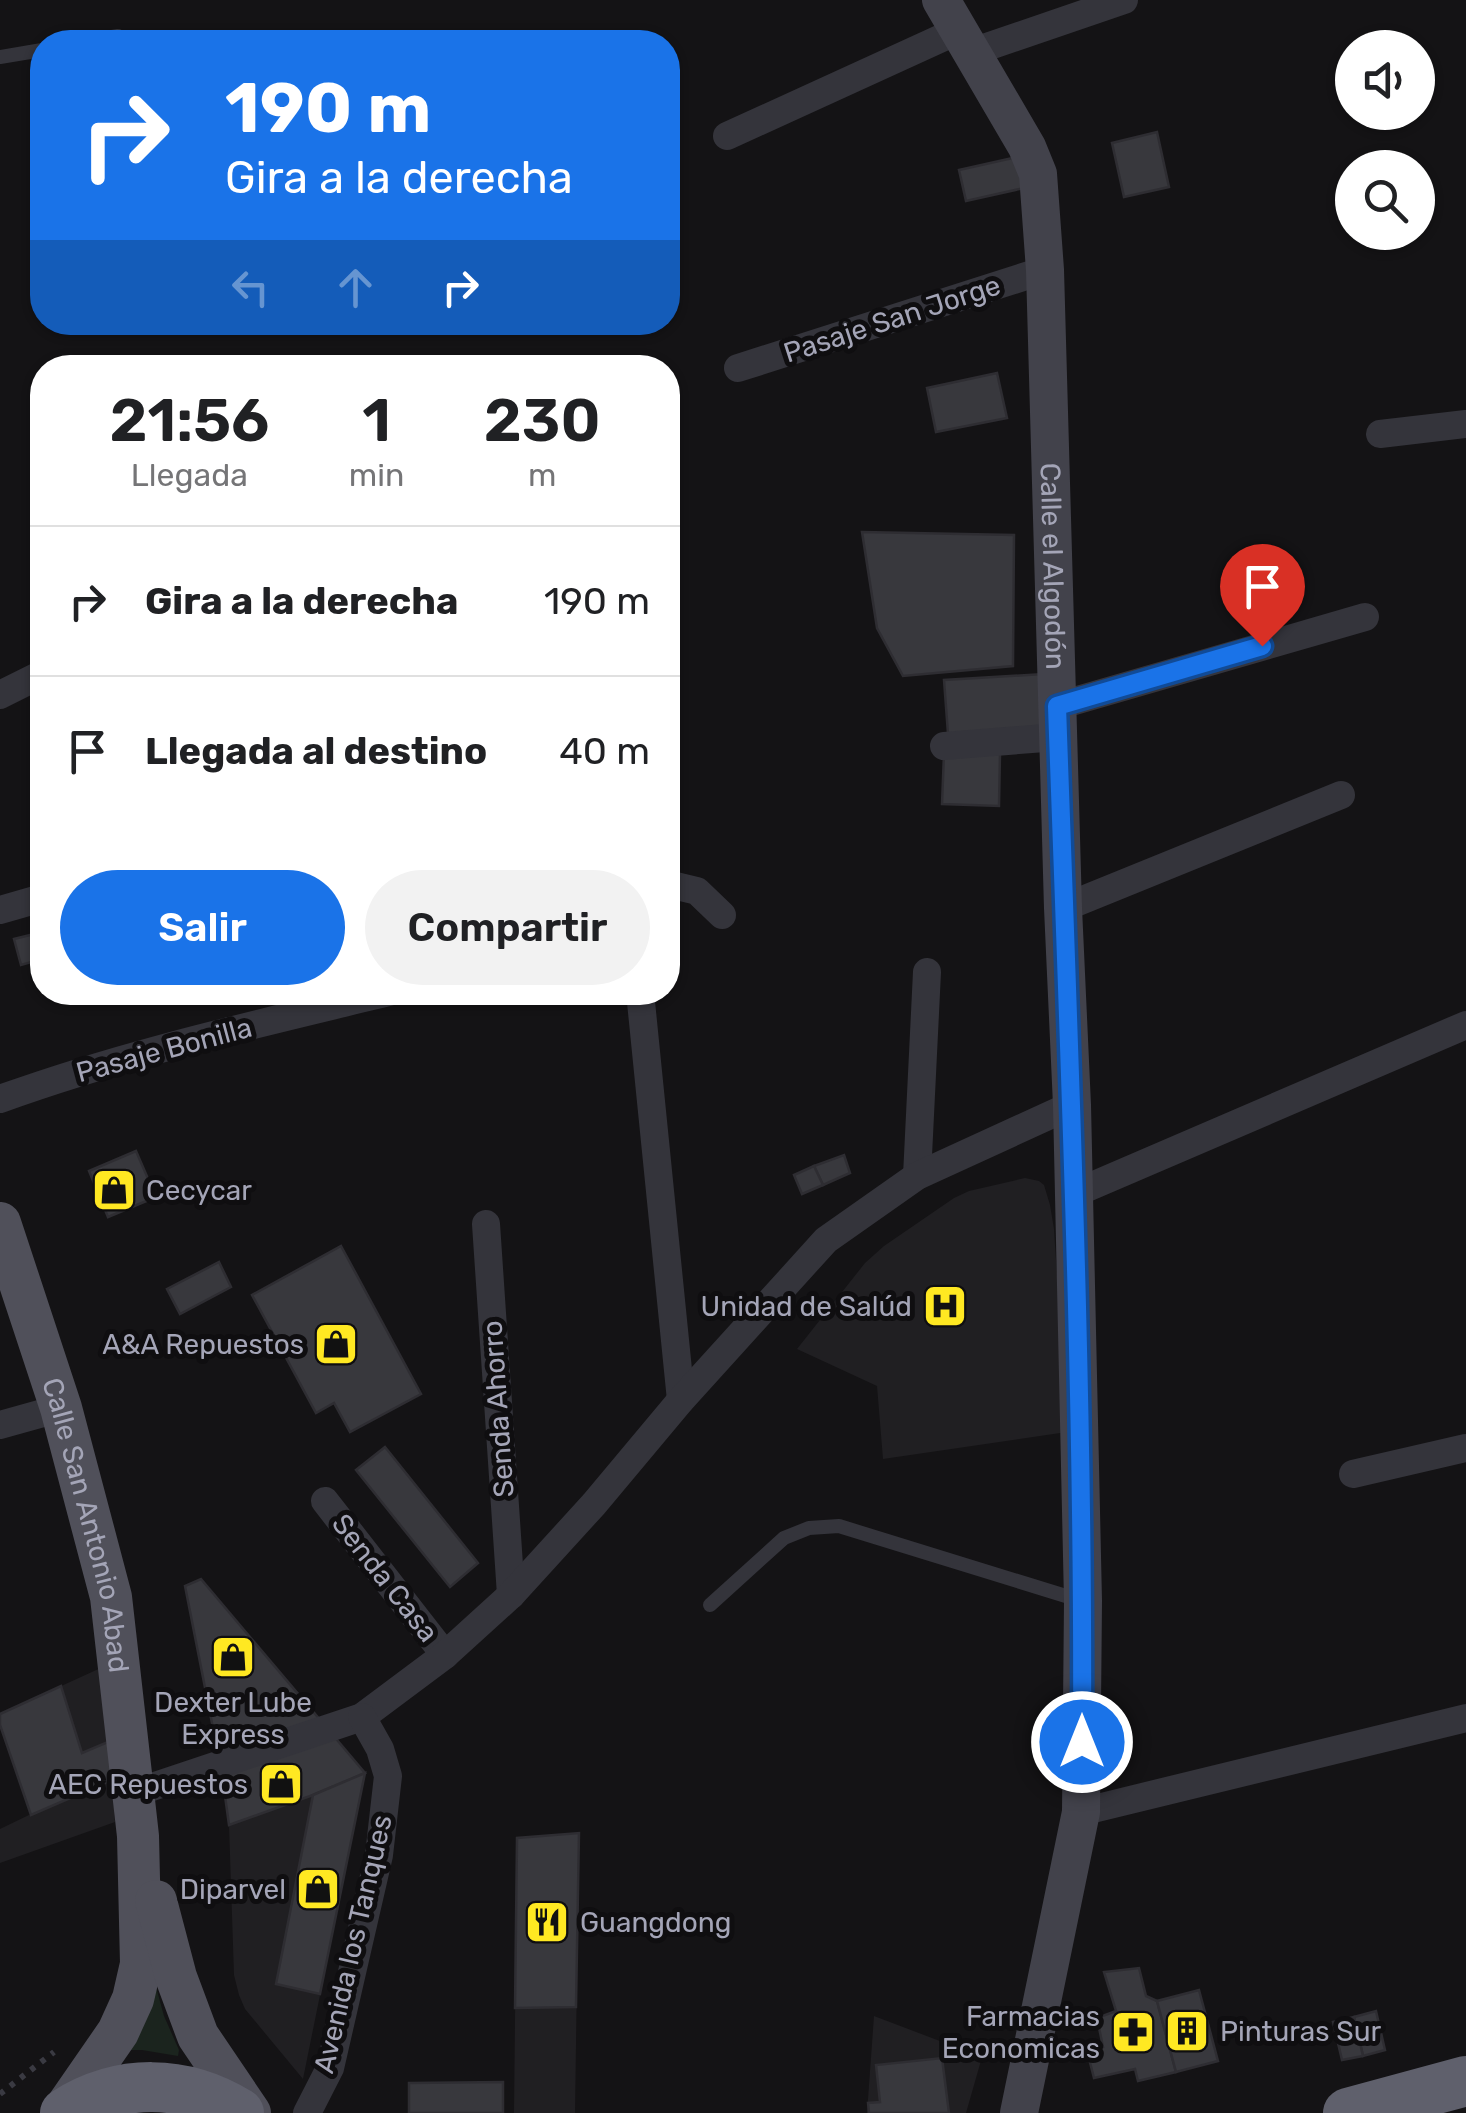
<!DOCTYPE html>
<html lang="es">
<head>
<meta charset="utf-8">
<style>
  body { margin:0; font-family:Rubik,sans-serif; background:#f2f2f2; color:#202124; height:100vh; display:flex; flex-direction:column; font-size:38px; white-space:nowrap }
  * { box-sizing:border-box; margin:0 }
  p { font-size:32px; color:#757577 }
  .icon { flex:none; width:55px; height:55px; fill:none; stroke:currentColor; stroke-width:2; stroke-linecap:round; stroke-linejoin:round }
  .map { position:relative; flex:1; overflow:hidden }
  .sheet { position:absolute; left:30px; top:355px; width:650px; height:650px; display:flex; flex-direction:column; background:#fff; border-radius:40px; box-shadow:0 2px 8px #0004 }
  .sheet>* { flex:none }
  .banner { position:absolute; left:30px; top:30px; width:650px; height:305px; border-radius:40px; box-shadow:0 2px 8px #0004; background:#1a73e8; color:#fff; overflow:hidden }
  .fabs { position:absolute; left:1335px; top:30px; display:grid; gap:20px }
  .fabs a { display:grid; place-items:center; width:100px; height:100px; border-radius:50%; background:#fff; box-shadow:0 2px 8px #0004; font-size:50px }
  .pin { position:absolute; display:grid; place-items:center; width:85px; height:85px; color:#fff; margin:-102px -42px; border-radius:50% 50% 50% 0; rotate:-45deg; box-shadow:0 0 10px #0007 }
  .pin .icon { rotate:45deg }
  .me { position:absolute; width:110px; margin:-55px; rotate:0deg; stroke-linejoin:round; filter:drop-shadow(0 0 8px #0008) }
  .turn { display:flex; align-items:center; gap:35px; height:210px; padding:0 30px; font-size:45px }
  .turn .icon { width:130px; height:130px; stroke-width:2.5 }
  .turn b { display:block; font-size:70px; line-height:85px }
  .lanes { display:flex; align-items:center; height:95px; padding:0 30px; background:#0003; justify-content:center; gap:50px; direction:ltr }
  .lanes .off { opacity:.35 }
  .eta { display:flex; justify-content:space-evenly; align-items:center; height:170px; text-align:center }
  .eta b { font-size:60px; font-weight:600; line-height:70px }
  .cta { display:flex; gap:20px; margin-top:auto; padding:20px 30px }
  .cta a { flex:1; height:115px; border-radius:60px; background:#1a73e8; color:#fff; font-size:40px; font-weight:600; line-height:115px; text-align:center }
  .cta a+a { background:#f2f2f2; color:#202124 }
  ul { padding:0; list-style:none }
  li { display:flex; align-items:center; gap:30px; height:150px; padding:0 30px; border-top:2px solid #e0e0e0 }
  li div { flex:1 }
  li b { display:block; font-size:38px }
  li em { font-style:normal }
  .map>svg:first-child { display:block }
  .built { fill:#201f22 }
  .green { fill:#1b241e }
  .building { fill:#38383d; stroke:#2e2d32; stroke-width:2.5 }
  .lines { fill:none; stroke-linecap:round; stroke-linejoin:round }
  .path { stroke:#3a3a42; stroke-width:6; stroke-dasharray:5 8; stroke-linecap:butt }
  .lane { stroke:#34343b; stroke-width:14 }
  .street { stroke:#34343b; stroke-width:28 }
  .secondary { stroke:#42424b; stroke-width:38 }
  .primary { stroke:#50505a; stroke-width:42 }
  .highway { stroke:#5f606c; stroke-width:50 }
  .route-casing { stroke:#114b97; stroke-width:25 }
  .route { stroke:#1a73e8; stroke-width:18 }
  .labels { text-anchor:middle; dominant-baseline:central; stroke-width:10; stroke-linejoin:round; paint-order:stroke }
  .street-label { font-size:28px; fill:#a4a5b7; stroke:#0f0e10 }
  .poi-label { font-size:28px; fill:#a4a5b7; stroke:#0f0e10; text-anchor:end }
</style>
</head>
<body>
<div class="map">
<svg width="1466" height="2113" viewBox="0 0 1466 2113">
  <rect width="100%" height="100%" fill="#141315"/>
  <g class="built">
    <polygon points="1025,1178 1039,1181 1044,1185 1050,1205 1054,1229 1067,1432 883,1459 877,1386 797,1349 865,1263 884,1246 954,1198 969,1191"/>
    <polygon points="201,1579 365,1773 303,2079 245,2009 239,1995 234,1975 229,1825 214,1728 185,1587"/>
    <polygon points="105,1666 115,1822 0,1863 0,1829 31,1814 0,1714"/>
    <polygon points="579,1833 575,2113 514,2113 517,1838"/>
    <polygon points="874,2016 982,2057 966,2113 867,2113"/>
  </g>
  <polygon class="green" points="156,1987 164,2016 179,2050 178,2056 142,2050 125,2050"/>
  <g class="building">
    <polygon points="1157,132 1169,187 1124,197 1112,143"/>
    <polygon points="1017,157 1024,188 966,201 959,170"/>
    <polygon points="997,373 1007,418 936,432 927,388"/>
    <polygon points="862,532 1014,535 1013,666 903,676 877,628"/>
    <polygon points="1043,674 1047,727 948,734 944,680"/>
    <polygon points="944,753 1000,754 999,806 942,804"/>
    <polygon points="42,932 42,959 21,965 14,939"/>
    <polygon points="136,1151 156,1197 108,1217 89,1171"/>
    <polygon points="844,1155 850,1173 823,1185 814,1166"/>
    <polygon points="814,1166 823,1185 802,1194 794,1175"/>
    <polygon points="341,1246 421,1394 350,1432 334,1403 316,1413 252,1295"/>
    <polygon points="219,1262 231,1287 180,1314 167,1289"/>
    <polygon points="385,1447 478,1563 450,1587 356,1470"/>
    <polygon points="201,1579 332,1734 222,1774 185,1586"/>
    <polygon points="61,1686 82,1753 110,1741 112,1780 31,1815 0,1725 0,1714"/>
    <polygon points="332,1734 365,1773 313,1795 229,1825 222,1774"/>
    <polygon points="365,1773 320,1994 276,1984 313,1795"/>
    <polygon points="579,1833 576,2007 515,2008 517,1838"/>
    <polygon points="1139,1968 1146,1996 1157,2001 1176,2072 1138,2081 1135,2069 1094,2078 1087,2051 1103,2047 1097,2018 1116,2011 1104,1972"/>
    <polygon points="1199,1990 1218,2061 1176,2072 1157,2001"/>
    <polygon points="1376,2011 1385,2050 1363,2056 1354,2017"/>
    <polygon points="1354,2017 1363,2056 1342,2060 1333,2022"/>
    <polygon points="942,2058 949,2113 869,2113 868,2103 880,2102 876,2065"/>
    <polygon points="503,2082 503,2113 409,2113 409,2083"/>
  </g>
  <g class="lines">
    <polyline class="path" points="0,2094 54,2052"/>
    <g class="lane">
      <polyline points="82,42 118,36"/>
      <polyline points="0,57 42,50"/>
      <polyline points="710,1605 784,1538 809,1528 839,1526 1082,1601"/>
    </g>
    <g class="street">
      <polyline points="972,52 1124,0"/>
      <polyline points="727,136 957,31"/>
      <polyline points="738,368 1045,270"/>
      <polyline points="1380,434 1466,424"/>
      <polyline points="0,695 42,674"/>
      <polyline points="1057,706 1365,617"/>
      <polyline points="944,746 1058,737"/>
      <polyline points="668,884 697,891 722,915"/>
      <polyline points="1063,908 1341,795"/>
      <polyline points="0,910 42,898"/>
      <polyline points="640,992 681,1400"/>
      <path d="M0,1099c127,-46 258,-75 389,-107"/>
      <polyline points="917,1176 927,972"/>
      <polyline points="1073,1194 1466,1025"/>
      <polyline points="486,1224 511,1595"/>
      <polyline points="0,1425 61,1408"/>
      <polyline points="1353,1474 1466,1448"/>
      <polyline points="325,1501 445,1655"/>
      <polyline points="134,1793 362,1717 445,1655 511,1595 594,1504 681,1400 826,1240 917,1176 1072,1105"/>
      <polyline points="1081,1812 1466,1718"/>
      <polyline points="307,2113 330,2068 379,1855 388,1776 380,1749 362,1717"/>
    </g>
    <path class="secondary" id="s1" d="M941,0l86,147 11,27 7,96 18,638 9,197 11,496 -2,211 -62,301"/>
    <g class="primary">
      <path id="s2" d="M0,1223l61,185 50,189 27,239 3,128 -8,35 -15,33 -56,81"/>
      <polyline points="156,1901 176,1977 198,2036 250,2113"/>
    </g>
    <g class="highway">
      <path d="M65,2113c55,-35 119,-34 174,0"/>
      <polyline points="1348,2113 1466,2081"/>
    </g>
  </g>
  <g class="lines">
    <g class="route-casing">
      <path id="route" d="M1082,1742c2,-346 -13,-691 -25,-1036l205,-60"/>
    </g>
    <use href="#route" class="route"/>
  </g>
  <defs>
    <g id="shop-square" transform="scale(2.25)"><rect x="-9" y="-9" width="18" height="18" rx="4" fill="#ffe822" stroke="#0f0e10"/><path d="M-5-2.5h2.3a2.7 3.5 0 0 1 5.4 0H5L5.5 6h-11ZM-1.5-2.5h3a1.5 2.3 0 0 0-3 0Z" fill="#111"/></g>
    <g id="hospital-square" transform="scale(2.25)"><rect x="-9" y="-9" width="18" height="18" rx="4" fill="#ffe822" stroke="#0f0e10"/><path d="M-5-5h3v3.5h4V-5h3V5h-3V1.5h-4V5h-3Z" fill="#111"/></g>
    <g id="restaurant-square" transform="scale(2.25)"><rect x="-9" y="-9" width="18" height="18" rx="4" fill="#ffe822" stroke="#0f0e10"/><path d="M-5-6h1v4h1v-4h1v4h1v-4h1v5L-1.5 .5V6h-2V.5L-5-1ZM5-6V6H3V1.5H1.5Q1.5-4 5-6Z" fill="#111"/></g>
    <g id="building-square" transform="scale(2.25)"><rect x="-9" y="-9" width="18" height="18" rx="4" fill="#ffe822" stroke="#0f0e10"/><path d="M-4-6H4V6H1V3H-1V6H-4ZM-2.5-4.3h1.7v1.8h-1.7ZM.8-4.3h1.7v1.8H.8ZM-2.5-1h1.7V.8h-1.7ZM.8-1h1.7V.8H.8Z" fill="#111"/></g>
    <g id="pharmacy-square" transform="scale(2.25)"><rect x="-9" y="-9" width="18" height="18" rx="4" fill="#ffe822" stroke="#0f0e10"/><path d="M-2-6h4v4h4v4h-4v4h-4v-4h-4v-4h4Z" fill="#111"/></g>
  </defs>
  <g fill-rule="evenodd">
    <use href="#shop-square" x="114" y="1190"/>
    <use href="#hospital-square" x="945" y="1306"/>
    <use href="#shop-square" x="336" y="1344"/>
    <use href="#shop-square" x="233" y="1657"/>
    <use href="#shop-square" x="281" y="1784"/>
    <use href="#shop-square" x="318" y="1889"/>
    <use href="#restaurant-square" x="547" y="1922"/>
    <use href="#building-square" x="1187" y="2031"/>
    <use href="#pharmacy-square" x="1133" y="2032"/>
  </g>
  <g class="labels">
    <g class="street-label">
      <text transform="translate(892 319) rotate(-18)">Pasaje San Jorge</text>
      <text stroke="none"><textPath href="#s1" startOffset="592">Calle el Algodón</textPath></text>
      <text transform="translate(164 1050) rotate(-15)">Pasaje Bonilla</text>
      <text transform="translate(498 1409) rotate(-94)">Senda Ahorro</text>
      <text stroke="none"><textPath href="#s2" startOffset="315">Calle San Antonio Abad</textPath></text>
      <text transform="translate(385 1578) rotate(52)">Senda Casa</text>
      <text transform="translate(353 1944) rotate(-77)">Avenida los Tanques</text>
    </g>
    <g class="poi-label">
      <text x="146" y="1190" text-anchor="start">Cecycar</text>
      <text x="912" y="1306">Unidad de Salúd</text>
      <text x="304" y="1344">A&amp;A Repuestos</text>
      <text x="233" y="1702" text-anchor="middle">Dexter Lube<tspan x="233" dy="32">Express</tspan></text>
      <text x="248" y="1784">AEC Repuestos</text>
      <text x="286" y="1889">Diparvel</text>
      <text x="580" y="1922" text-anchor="start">Guangdong</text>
      <text x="1100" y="2016">Farmacias<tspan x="1100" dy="32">Economicas</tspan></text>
      <text x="1220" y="2031" text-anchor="start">Pinturas Sur</text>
    </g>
  </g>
</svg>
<div class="fabs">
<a><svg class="icon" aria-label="sound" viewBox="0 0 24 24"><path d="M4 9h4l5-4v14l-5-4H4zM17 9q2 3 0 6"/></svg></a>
<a><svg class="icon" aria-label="search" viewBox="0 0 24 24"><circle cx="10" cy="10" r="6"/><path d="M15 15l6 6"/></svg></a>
</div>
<div class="pin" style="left:1262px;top:646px;background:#d93025"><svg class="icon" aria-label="arrive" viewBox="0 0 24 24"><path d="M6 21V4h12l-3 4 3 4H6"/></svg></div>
<svg class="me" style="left:1082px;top:1742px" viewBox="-20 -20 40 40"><circle r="17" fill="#1a73e8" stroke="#fff" stroke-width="3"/><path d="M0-11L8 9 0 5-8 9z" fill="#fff"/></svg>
<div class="banner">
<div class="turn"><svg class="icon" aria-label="right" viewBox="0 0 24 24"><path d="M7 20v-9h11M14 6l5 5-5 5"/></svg><div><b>190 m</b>Gira a la derecha</div></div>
<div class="lanes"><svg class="icon off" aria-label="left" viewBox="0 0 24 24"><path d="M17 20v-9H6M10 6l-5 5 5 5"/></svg><svg class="icon off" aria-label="ahead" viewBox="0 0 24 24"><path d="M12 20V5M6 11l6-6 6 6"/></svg><svg class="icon" aria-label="right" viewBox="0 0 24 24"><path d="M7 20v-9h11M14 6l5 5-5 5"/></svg></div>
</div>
<section class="sheet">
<div class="eta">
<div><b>21:56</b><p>Llegada</p></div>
<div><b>1</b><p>min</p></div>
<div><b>230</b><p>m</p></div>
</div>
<ul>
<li><svg class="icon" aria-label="right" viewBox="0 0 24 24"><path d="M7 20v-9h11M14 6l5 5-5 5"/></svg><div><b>Gira a la derecha</b></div><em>190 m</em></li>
<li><svg class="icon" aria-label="arrive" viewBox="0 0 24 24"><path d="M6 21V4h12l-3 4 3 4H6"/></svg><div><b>Llegada al destino</b></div><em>40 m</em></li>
</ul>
<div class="cta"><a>Salir</a><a>Compartir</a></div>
</section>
</div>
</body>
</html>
